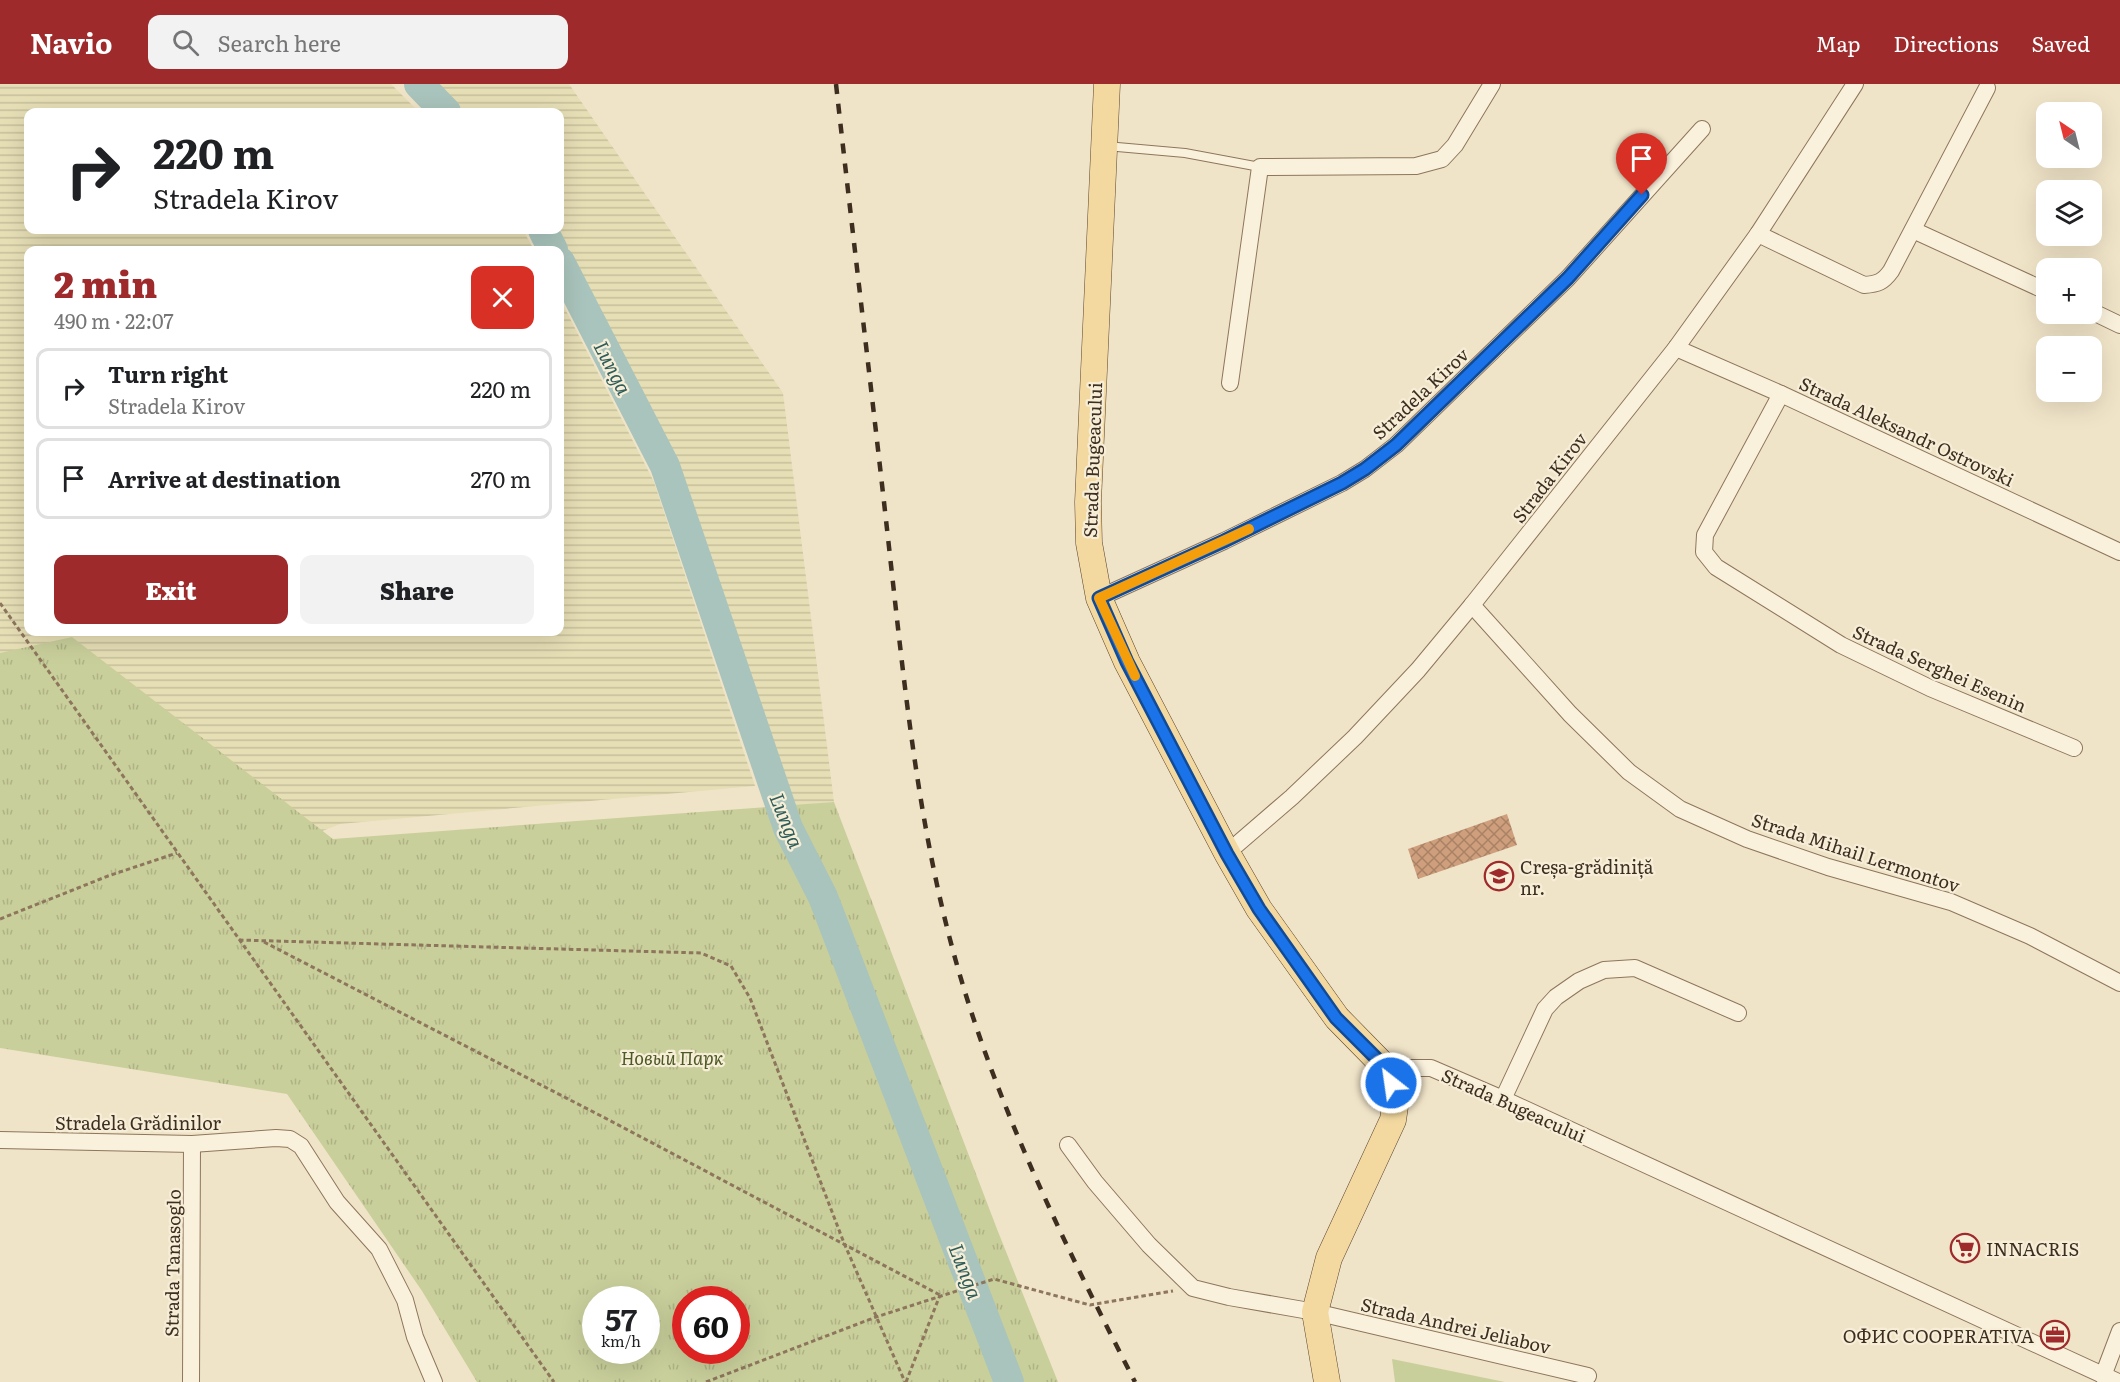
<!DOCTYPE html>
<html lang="en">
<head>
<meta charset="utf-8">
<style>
  body { margin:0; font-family:Literata,serif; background:#f2f2f2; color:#202124; height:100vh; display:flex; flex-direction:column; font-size:22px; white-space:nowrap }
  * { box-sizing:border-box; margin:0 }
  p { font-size:20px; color:#757577 }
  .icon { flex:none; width:33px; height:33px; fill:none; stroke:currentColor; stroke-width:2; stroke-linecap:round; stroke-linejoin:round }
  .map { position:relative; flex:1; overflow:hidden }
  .side { position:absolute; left:24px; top:162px; width:540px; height:390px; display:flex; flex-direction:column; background:#fff; border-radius:12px; box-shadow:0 6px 24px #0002 }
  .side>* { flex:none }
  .top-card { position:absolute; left:24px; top:24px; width:540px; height:126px; border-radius:12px; box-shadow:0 6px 24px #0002; background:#fff; color:#202124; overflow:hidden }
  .needle { width:39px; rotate:325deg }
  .controls { position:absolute; left:2036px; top:18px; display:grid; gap:12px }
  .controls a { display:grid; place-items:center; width:66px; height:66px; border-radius:12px; background:#fff; box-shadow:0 6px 24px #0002; font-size:30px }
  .speed { position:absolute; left:582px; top:1202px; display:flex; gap:12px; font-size:30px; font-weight:700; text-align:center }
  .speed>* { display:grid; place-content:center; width:78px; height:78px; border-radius:50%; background:#fff; box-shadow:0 6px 24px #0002; line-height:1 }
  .speed small { font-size:15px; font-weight:400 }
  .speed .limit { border:9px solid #d22; background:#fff; color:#111 }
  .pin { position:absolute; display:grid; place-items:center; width:51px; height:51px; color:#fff; margin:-62px -26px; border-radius:50% 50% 50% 0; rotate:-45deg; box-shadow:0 0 6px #0007 }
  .pin .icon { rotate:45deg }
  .me { position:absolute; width:66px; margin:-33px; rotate:330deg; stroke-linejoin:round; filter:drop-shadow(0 0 4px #0008) }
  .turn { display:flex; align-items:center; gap:21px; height:126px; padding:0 30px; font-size:27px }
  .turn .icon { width:78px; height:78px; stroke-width:2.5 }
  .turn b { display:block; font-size:42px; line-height:51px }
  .round { display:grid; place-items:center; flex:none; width:63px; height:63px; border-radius:12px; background:#f2f2f2 }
  .summary { display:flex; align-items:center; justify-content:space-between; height:102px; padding:0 30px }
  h1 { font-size:36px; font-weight:800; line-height:45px; color:#9e2a2b }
  .action { display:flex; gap:12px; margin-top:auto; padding:12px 30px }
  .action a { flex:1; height:69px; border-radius:12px; background:#9e2a2b; color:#fff; font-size:24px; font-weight:800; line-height:69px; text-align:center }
  .action a+a { background:#f2f2f2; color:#202124 }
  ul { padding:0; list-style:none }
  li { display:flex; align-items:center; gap:18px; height:81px; margin:0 12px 9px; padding:0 18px; border:3px solid #e0e0e0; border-radius:12px }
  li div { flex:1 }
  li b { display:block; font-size:22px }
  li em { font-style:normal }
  header { display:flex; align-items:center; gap:36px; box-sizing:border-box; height:84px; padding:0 30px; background:#9e2a2b; color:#fff }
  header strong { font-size:28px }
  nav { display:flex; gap:33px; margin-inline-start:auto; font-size:21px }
  .search { width:420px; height:54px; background:#f2f2f2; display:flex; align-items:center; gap:15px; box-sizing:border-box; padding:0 21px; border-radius:12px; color:#757577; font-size:22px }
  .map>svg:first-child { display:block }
  .farmland { fill:url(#farmland-rules) }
  .park { fill:url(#park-tufts); fill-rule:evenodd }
  .pitch { fill:#c9cf9b }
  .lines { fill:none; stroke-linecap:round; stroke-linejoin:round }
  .river { stroke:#a9c4bc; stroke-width:30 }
  .building { fill:url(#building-cross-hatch) }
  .lane-casing { stroke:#8d765c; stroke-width:10 }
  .street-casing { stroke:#8d765c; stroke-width:18 }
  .primary-casing { stroke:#5b4430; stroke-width:27 }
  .path { stroke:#8d765c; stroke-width:3; stroke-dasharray:4.5 3; stroke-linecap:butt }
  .lane { stroke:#faf1dc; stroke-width:8 }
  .street { stroke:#faf1dc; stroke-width:16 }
  .primary { stroke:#f3d9a0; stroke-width:26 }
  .rail { stroke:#3d2e20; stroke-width:4.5; stroke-dasharray:10 10; stroke-linecap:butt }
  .route-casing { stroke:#114b97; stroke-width:15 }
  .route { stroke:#1a73e8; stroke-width:10 }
  .slow { stroke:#f59e0b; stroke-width:10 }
  .labels { text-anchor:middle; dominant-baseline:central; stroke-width:4.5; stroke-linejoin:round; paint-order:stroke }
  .street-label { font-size:18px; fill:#3d2e20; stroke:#f7eed8 }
  .poi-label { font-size:18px; fill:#3d2e20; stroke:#f7eed8; text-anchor:start }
  .park-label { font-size:18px; font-style:italic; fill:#4d5a26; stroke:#f7eed8 }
  .water-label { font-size:20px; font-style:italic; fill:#2f5d5a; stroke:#f7eed8 }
</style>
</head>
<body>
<header>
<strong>Navio</strong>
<div class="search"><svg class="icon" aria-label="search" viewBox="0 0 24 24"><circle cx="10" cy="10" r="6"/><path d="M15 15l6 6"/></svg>Search here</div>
<nav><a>Map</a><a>Directions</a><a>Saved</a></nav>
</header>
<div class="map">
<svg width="2120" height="1298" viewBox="0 0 2120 1298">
  <defs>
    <pattern id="farmland-rules" width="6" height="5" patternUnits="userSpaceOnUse" patternTransform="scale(1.5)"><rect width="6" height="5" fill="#e6deb5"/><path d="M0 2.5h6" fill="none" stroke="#c6bf9b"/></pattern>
    <pattern id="park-tufts" width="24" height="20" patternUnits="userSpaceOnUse" patternTransform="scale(1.5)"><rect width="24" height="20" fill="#c9cf9b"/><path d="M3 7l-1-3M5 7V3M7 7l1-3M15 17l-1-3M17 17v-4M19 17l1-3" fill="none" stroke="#aeb285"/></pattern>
    <pattern id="building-cross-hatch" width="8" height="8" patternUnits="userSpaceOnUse" patternTransform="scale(1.5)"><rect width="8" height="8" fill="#cf9f7d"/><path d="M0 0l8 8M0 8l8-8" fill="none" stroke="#a98266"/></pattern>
  </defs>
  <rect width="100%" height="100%" fill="#f0e4c8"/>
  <g class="farmland">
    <polygon points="0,0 391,0 419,28 28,28 28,146 523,146 534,166 28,166 28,548 560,548 560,215 654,398 755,702 340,740 224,786 0,651"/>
    <polygon points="426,0 569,0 783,309 834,718 782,723 671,401 560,180 560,166 553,166 542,146 560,146 560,28 452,28"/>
  </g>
  <path class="park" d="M72,553l261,202 501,-37 163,427 61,153h-581l-55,-91 -135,-197 -287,-46v-395zM596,1215h50v51h-50zM686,1215h50v51h-50z"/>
  <polygon class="pitch" points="1392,1275 1505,1298 1395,1298"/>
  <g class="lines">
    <g class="river">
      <polyline points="419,0 446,28"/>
      <polyline points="543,146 553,166"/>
      <polyline points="560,178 665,382 788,744 823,813 1009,1298"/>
    </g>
  </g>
  <polygon class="building" points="1507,730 1517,761 1418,795 1408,765"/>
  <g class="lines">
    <g class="lane-casing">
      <polyline id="lane" points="1106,62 1185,69 1260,83"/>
    </g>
    <g class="street-casing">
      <g id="street">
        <polyline points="1913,146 2046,207"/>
        <path d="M1758,150l106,51c14,-1 19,-3 27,-14l96,-183"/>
        <polyline points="2091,227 2120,241"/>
        <polyline points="1676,264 1781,310 2120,468"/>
        <polyline points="1230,299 1260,83 1416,82 1442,75 1455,61 1492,0"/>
        <polyline points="1781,310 1705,451 1704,468 1716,483 1841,561 1930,604 2074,664"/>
        <polyline points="1099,514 1224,457 1342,399 1365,385 1396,361 1568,194 1702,45"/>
        <polyline points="1472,521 1570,630 1629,688 1680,725 1747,755 1828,783 1951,818 2030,852 2120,899"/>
        <polyline points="1227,769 1292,713 1355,653 1418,586 1472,521 1676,264 1758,150 1855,0"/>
        <polyline points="1386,984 1431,984 1503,1015 2118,1298"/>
        <polyline points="1503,1015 1545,925 1556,913 1579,897 1604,886 1635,884 1738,929"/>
        <polyline points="0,1056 192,1060 276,1054 290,1055 301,1062 337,1118 379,1165 405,1216 415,1253 434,1298"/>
        <polyline points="1068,1061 1095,1098 1149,1161 1193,1204 1229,1213 1315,1228 1588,1292"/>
        <polyline points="2103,1292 2120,1247"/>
        <polyline points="191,1298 192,1060"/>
      </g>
    </g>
    <g class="primary-casing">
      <polyline id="primary" points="1107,0 1088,418 1089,459 1099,514 1127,578 1227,769 1259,825 1337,934 1386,984 1396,1015 1393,1036 1329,1174 1315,1228 1327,1298"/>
    </g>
    <g class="path">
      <polyline points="0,519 554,1298"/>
      <polyline points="0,835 108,792 177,769"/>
      <polyline points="239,856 701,869 731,882 750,914 844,1159 905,1298"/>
      <polyline points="264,858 607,1035 940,1211"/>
      <polyline points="706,1298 876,1233 994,1195 1090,1221 1173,1207"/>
      <polyline points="906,1298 940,1211"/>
    </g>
    <use href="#lane" class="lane"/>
    <use href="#street" class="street"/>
    <use href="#primary" class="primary"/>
    <path class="rail" d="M836,0c17,154 36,309 53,463 15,134 28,269 63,400 41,153 111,294 183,435"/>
  </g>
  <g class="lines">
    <g class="route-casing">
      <polyline id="route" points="1391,999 1386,984 1336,934 1259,825 1227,770 1127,578 1099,514 1224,457 1342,399 1365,385 1396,361 1568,194 1642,111"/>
    </g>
    <use href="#route" class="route"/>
    <polyline class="slow" points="1135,592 1099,514 1249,445"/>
  </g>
  <defs>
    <g id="school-ring" transform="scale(1.5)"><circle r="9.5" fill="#f7eed8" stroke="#9e2a2b" stroke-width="1.5"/><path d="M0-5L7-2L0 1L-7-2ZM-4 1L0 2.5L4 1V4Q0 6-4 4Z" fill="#9e2a2b"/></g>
    <g id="supermarket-ring" transform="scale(1.5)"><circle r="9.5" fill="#f7eed8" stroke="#9e2a2b" stroke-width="1.5"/><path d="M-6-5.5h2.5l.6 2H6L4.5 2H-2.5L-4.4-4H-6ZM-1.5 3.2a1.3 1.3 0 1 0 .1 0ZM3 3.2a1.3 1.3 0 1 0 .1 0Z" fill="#9e2a2b"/></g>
    <g id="office-ring" transform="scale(1.5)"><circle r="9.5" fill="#f7eed8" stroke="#9e2a2b" stroke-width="1.5"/><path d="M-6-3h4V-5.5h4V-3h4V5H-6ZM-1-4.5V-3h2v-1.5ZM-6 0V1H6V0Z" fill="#9e2a2b"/></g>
  </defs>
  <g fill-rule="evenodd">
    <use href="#school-ring" x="1499" y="792"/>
    <use href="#supermarket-ring" x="1965" y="1164"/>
    <use href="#office-ring" x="2055" y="1251"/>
  </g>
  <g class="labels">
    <g class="street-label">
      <text transform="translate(1420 309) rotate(-43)">Stradela Kirov</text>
      <text transform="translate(1907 347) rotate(25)">Strada Aleksandr Ostrovski</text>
      <text transform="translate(1092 376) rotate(-88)">Strada Bugeacului</text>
      <text transform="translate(1549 393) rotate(-52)">Strada Kirov</text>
      <text transform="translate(1940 584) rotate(24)">Strada Serghei Esenin</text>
      <text transform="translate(1856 768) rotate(18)">Strada Mihail Lermontov</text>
      <text transform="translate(1514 1021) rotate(24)">Strada Bugeacului</text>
      <text x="138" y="1038">Stradela Grădinilor</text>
      <text transform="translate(172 1179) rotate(-89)">Strada Tanasoglo</text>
      <text transform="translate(1456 1241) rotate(13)">Strada Andrei Jeliabov</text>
    </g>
    <g class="poi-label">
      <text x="1520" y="782">Creșa-grădiniță<tspan x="1520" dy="21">nr.</tspan></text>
      <text x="1986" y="1164">INNACRIS</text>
      <text x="2034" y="1251" text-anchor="end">ОФИС COOPERATIVA</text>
    </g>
    <g class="park-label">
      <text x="672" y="973">Новый Парк</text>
    </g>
    <g class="water-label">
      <text transform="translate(614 283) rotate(63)">Lunga</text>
      <text transform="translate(788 736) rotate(68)">Lunga</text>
      <text transform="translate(967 1187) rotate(69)">Lunga</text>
    </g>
  </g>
</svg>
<div class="controls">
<a><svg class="needle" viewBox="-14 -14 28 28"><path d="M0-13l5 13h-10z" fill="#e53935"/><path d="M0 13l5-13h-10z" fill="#757577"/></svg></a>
<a><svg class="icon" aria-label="layers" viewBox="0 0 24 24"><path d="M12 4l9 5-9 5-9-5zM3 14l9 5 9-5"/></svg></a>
<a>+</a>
<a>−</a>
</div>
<div class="speed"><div>57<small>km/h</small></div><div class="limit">60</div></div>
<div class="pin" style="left:1642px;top:111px;background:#d93025"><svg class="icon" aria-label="arrive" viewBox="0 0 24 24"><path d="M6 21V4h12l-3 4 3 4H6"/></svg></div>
<svg class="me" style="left:1391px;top:999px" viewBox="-20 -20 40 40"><circle r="17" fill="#1a73e8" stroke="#fff" stroke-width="3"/><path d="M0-11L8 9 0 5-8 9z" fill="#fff"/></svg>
<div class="top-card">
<div class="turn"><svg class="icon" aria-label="right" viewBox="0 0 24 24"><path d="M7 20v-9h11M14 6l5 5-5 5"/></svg><div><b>220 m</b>Stradela Kirov</div></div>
</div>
<section class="side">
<div class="summary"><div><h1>2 min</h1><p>490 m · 22:07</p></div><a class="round" style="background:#d93025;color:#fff"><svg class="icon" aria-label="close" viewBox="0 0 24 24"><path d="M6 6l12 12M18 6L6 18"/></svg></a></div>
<ul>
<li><svg class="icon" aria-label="right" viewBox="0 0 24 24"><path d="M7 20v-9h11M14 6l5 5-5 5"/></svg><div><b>Turn right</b><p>Stradela Kirov</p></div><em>220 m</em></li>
<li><svg class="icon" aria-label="arrive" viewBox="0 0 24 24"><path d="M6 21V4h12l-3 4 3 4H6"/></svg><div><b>Arrive at destination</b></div><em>270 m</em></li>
</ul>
<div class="action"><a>Exit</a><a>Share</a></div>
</section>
</div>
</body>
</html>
